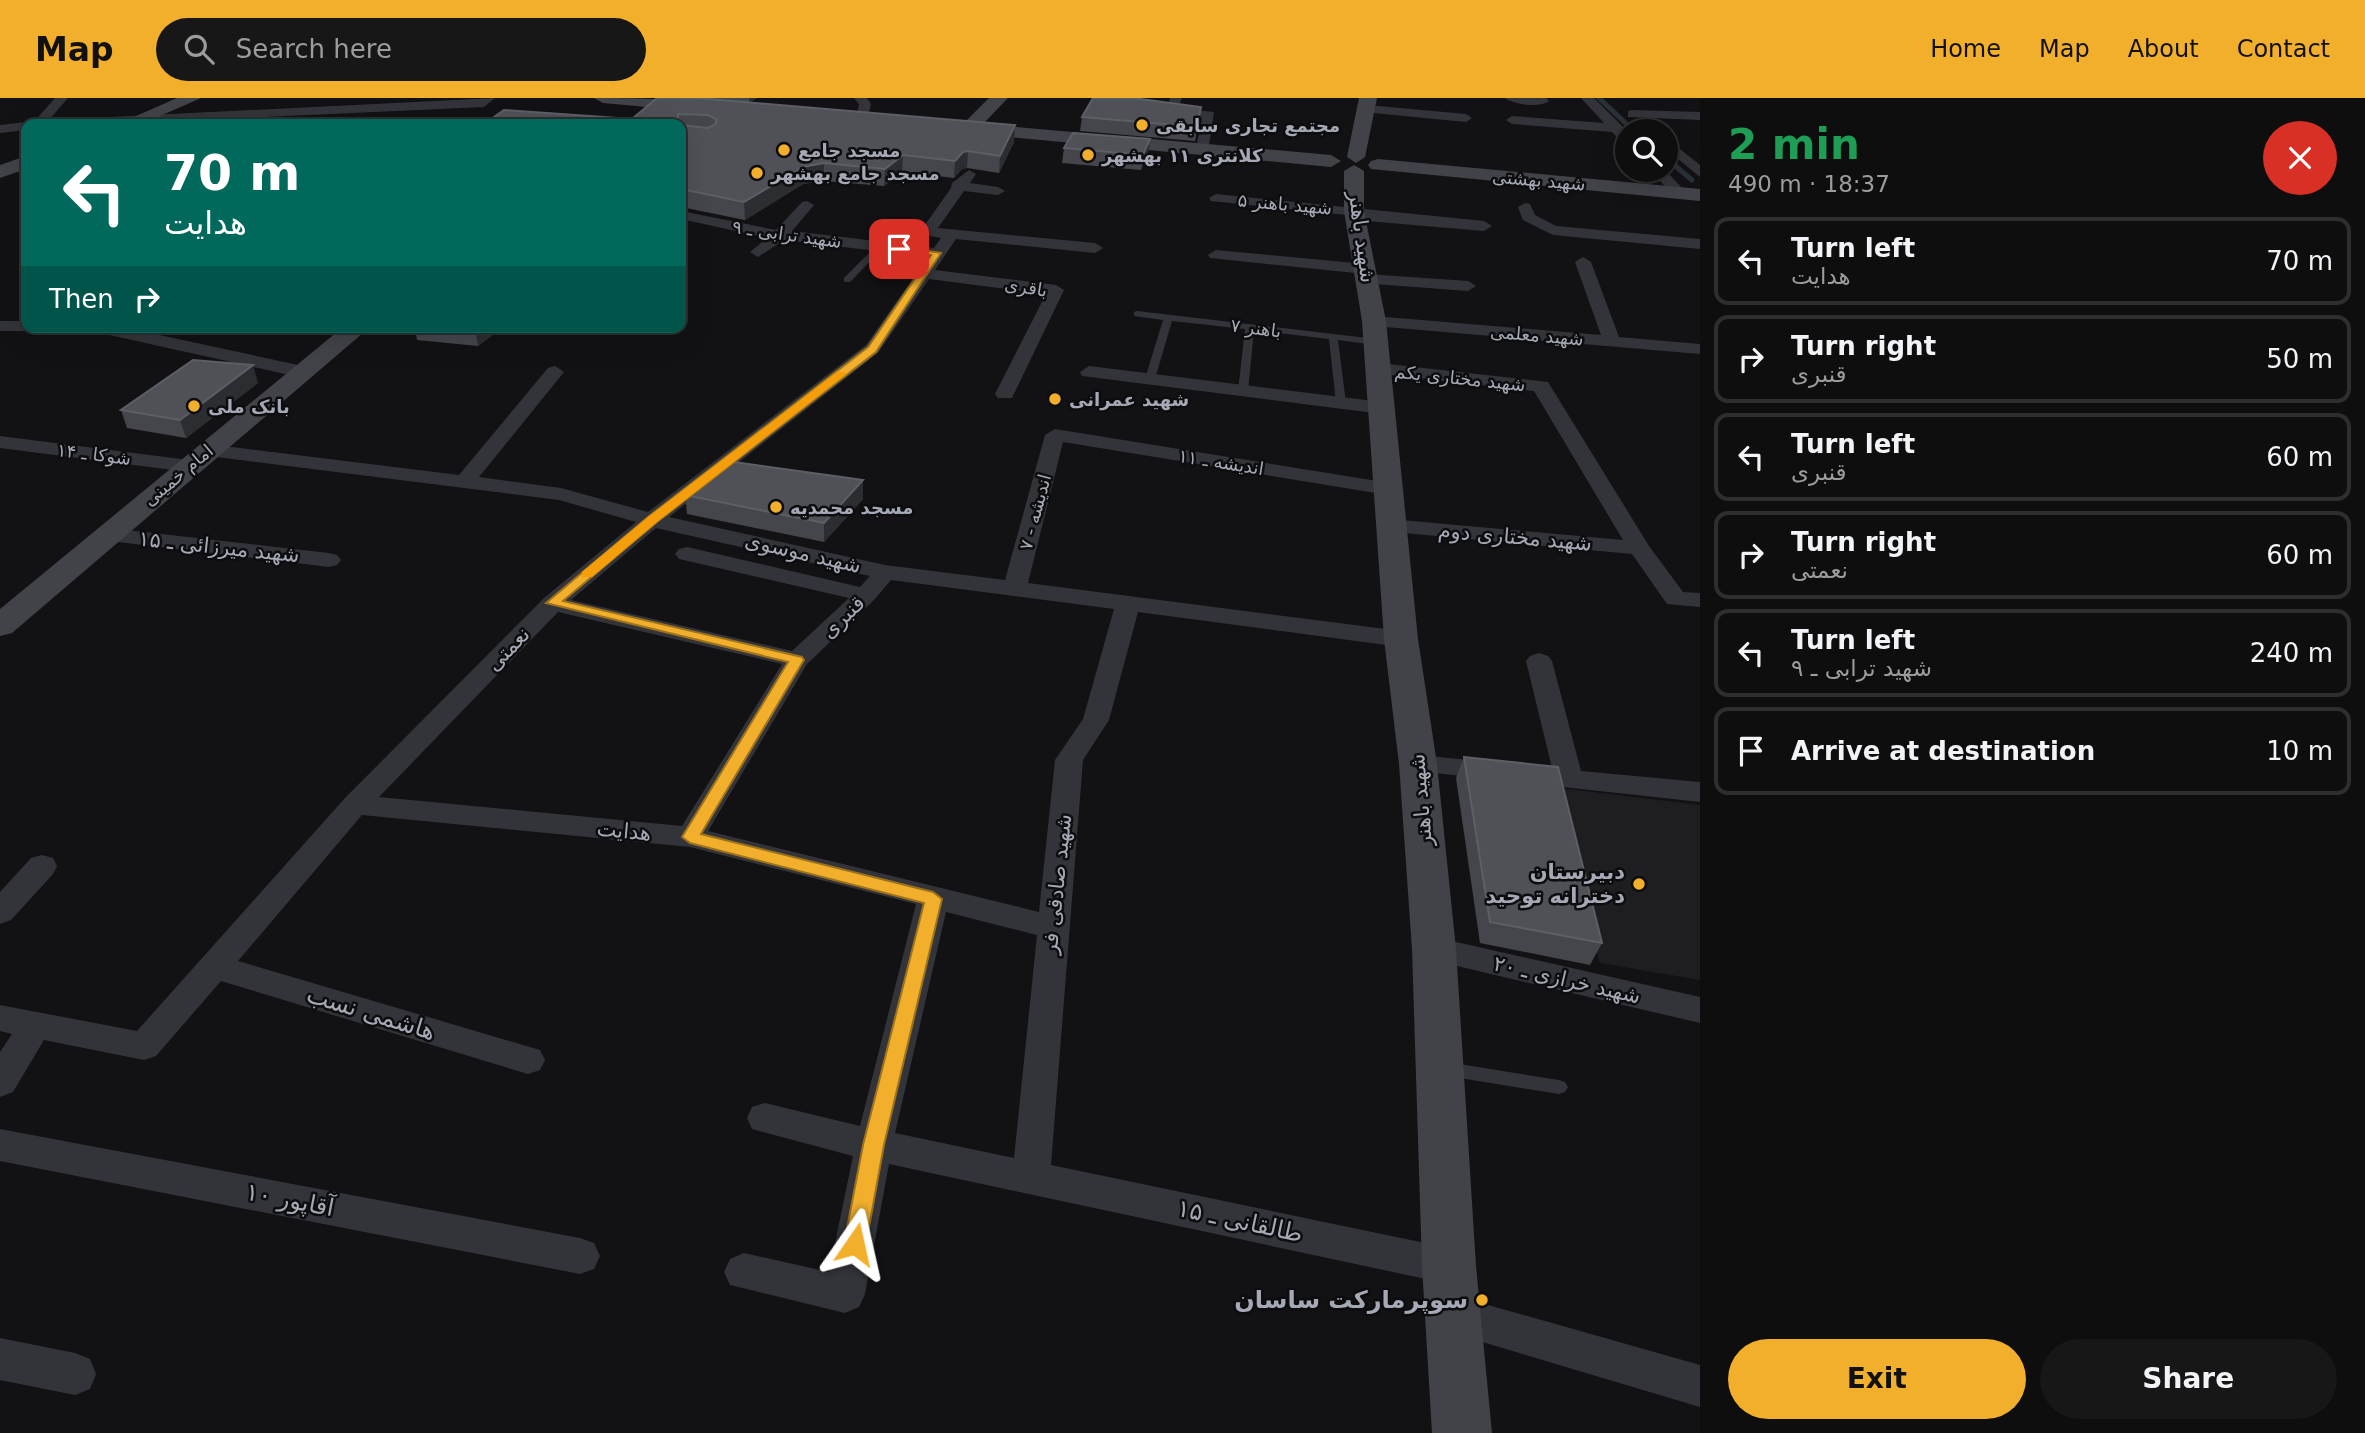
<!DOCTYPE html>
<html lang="en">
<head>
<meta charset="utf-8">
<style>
  body { margin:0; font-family:"DejaVu Sans",Vazirmatn,sans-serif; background:#171718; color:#f1f3f6; height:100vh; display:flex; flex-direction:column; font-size:26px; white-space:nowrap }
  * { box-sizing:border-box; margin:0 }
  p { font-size:23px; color:#9b9c9e }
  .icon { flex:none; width:38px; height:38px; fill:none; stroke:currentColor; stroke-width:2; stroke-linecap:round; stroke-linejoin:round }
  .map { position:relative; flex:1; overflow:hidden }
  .drawer { display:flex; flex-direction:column; background:#0e0e0f; width:665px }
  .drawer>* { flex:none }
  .hud { position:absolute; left:21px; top:21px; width:665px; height:214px; border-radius:14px; box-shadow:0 7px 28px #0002,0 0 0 2px #2e2e2f; background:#00695c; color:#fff; overflow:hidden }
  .buttons { position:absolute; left:1615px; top:21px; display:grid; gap:14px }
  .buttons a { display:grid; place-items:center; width:63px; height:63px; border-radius:50%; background:#0e0e0f; box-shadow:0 7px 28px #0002,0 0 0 2px #2e2e2f; font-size:35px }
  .pin { position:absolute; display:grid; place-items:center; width:60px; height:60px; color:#fff; margin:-30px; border-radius:14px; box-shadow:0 4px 10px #0006 }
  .me { position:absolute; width:77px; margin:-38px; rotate:11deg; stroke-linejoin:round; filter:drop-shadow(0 0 5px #0008) }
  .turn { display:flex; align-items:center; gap:24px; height:147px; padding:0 28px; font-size:32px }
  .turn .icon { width:91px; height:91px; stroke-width:2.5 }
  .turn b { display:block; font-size:49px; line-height:60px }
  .then { display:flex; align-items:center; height:66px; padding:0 28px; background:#0003; gap:14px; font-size:26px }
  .round { display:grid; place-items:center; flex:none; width:74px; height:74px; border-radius:37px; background:#171718 }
  .summary { display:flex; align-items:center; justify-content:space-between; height:119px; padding:0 28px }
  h1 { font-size:42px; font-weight:600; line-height:52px; color:#1e9e55 }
  .cta { display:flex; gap:14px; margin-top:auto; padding:14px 28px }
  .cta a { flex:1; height:80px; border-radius:42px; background:#f2af2c; color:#111; font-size:28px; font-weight:600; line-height:80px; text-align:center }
  .cta a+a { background:#171718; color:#f1f3f6 }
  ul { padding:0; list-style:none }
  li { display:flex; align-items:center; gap:21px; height:88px; margin:0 14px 10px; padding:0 14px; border:4px solid #2e2e2f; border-radius:14px }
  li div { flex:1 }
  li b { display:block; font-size:26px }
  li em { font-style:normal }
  header { display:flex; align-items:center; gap:42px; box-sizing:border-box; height:98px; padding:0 35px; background:#f2af2c; color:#111 }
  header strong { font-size:33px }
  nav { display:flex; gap:38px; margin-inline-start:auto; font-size:24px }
  .search { width:490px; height:63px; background:#171718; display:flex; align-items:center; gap:18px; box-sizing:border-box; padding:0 24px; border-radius:38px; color:#9b9c9e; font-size:26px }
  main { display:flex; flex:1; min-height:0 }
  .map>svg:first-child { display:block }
  .built { fill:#1e1e21 }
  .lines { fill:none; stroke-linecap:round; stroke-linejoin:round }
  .stream { stroke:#293138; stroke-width:5 }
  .lane { fill:#333439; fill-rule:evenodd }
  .street { fill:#333439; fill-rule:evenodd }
  .secondary { fill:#414349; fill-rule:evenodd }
  .wall { fill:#45464c }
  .shaded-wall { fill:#2c2d31 }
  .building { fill:#4f5157; stroke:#5d5f66; stroke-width:2 }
  .route { fill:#f2af2c; stroke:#9d721d; stroke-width:2 }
  .slow { fill:#f59e0b }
  .poi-dot { fill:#f2af2c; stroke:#0d0d0f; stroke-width:2.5 }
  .labels { text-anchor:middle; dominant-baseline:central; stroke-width:5; stroke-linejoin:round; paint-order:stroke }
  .far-poi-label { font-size:18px; font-weight:bold; fill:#a4a9b5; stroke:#0d0d0f; text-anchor:start }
  .far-street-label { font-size:18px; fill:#a4a9b5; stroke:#0d0d0f }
  .street-label { font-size:21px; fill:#a4a9b5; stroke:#0d0d0f }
  .poi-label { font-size:21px; font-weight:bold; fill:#a4a9b5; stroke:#0d0d0f; text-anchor:end }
  .near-street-label { font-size:24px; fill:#a4a9b5; stroke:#0d0d0f }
  .near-poi-label { font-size:24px; font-weight:bold; fill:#a4a9b5; stroke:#0d0d0f; text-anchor:end }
</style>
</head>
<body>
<header>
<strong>Map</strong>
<div class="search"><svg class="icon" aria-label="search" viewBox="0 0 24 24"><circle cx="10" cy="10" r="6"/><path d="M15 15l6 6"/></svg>Search here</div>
<nav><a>Home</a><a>Map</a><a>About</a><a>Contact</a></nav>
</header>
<main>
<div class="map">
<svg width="1700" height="1335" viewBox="0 0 1700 1335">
  <rect width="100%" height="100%" fill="#121214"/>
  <polygon class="built" points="1560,690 1700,707 1700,882 1600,865 1555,701"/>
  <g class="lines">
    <g class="stream">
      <polyline points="1599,0 1634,33"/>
      <polyline points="1666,60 1692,82"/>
    </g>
    <g class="lane">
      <polygon points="877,147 884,149 850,184 844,184 844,180"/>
      <polygon points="1137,213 1376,241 1381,244 1376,247 1338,242 1346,305 1341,308 1336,305 1329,241 1254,232 1248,293 1243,296 1238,293 1245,231 1172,223 1155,281 1150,284 1145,281 1163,222 1134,218 1134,214"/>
      <polygon points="1447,964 1559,982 1565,984 1568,989 1565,994 1559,996 1447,978 1441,976 1438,971 1441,966"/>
    </g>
    <g class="street">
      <polygon points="55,0 68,0 49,22 495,0 484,9 115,26 32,26"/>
      <polygon points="854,0 867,0 871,6 867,23 856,20 859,6"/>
      <polygon points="1170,0 1182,0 1178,10 1214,14 1208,54 1196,51 1202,20 1166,16"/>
      <path d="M1505,0h41l3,3c-9,7 -35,4 -44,-3z"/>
      <polygon points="1581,0 1594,0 1627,33 1627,39 1617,39 1612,34 1512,26 1506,22 1512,18 1604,25"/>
      <polygon points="1367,7 1466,16 1472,20 1466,24 1363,14 1363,8"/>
      <polygon points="1633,12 1700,14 1700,22 1628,19 1628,13"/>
      <polygon points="26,24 31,26 26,26 26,32 0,35 0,27"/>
      <polygon points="1666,40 1700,67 1700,79 1666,51"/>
      <path d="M969,72l7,4 -6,9 28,4 7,4 -7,4 -34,-4 -26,37 157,15 8,5 -8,5 -139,-14 -21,31 121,15 8,5 -52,108h-14l-3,-4 51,-100 -117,-15 -51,74 -209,164 216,48 120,15 40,-145 10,-6 341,55 3,5 -3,5 -8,1 -325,-53 -35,141 373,48 9,3 4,5 -4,5 -9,3 -263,-35 -29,108 -26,40 -32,405 398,83 14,5 6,13 -6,13 -14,5 -560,-120 -24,130 -6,13 -14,6 -115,-28 -6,-13 6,-13 14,-6 85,19 24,-116 -101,-27 -5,-11 5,-11 13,-4 95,23 56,-222 -226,-57 -328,-32 -124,146 302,89 5,10 -5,10 -12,4 -307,-93 -65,75 -12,4 -100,-20 -31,52 -13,5v-45l12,-18 -12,-3v-26l137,26 208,-233 199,-200 92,-76 -77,-22 -351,-44 -10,-6 3,-4 7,-2 251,31 89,-107 7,-2 9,6 -85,105 82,11 87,24 218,-167 62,-88 -144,-17 -26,17 -8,-5 17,-14 -86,-19v-8l95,19 26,-28 5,-1 7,4 -22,26 142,17 7,-10 -18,-3 -3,-3 31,-44 1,-5zM656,430l214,48 -10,11 -173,-40 -8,2 -4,5 4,5 170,39 -57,53 -221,-51zM891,482l223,29 -31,110 -28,41 -16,152 -331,-81 99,-167 67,-64zM558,514l224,52 -100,162 -303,-29zM946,814l91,23 -23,223 -119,-25z"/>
      <polygon points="1650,72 1665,72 1684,92 1684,98 1674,98"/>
      <polygon points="1216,96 1484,123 1492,128 1484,133 1355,122 1347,117 1211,103 1209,100"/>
      <polygon points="1525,105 1530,106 1535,117 1556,128 1700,141 1700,151 1553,137 1523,122 1518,109"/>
      <polygon points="1216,152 1365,166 1373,171 1365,176 1210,160 1208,157"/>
      <polygon points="1583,159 1591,164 1619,239 1700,246 1700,256 1374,228 1365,223 1374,218 1601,237 1575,164"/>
      <polygon points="1367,176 1468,183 1476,188 1468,193 1361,185 1359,181"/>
      <polygon points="0,223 26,223 26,229 34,229 26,233 0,233"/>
      <polygon points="58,229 122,229 303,268 312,274 303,280 105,236 67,234"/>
      <polygon points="1379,265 1548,284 1649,448 1683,494 1700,495 1700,509 1667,506 1632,456 1382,433 1379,428 1382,423 1390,421 1623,442 1534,293 1372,275 1370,271"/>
      <polygon points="1089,268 1382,304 1392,310 1382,316 1082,278 1080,274"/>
      <polygon points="0,338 189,362 200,368 189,374 0,350"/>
      <polygon points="109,430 329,455 337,457 341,462 337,467 329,469 101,442 98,437 101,432"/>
      <polygon points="1539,555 1548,558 1552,563 1581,673 1700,684 1700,704 1408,672 1404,666 1408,660 1418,657 1552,670 1526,563 1530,558"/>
      <polygon points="42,757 53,760 57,768 53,776 11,822 0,826 0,794 31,760"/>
      <polygon points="1434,839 1700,899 1700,925 1423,860 1418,851 1423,842"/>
      <polygon points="0,1031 580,1140 594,1145 600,1158 594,1171 580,1176 0,1063"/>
      <polygon points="1453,1197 1700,1267 1700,1309 1439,1231 1433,1217 1439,1203"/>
      <polygon points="0,1240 75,1255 90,1261 96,1276 90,1291 75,1297 0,1282"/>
    </g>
    <g class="secondary">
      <polygon points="177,0 201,0 142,26 118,26"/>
      <path d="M594,0c23,0 103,0 117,9l-9,5 -99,-9z"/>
      <polygon points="989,0 1008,0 983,26 1331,57 1341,63 1331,69 955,34 952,30 955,26 964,25"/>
      <polygon points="1359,0 1377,0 1365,59 1356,65 1347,59"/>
      <polygon points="26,58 26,71 0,80 0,67"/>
      <polygon points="1378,61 1700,91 1700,103 1371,71 1368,67 1371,63"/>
      <polygon points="1354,67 1364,73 1364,113 1386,223 1418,541 1437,666 1456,851 1476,1168 1492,1335 1432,1335 1422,1168 1412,851 1399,666 1384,541 1362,223 1344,113 1344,73"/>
      <polygon points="343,229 370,229 12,535 0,538 0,511"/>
    </g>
  </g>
  <g class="wall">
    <polygon points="657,0 757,0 750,4 1014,44 999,75 967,70 962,71 954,80 902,74 884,88 824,83 803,86 745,122 681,109 681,26 484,26 632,21"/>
    <polygon points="1201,9 1195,43 1080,33 1082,19"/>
    <polygon points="1064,50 1148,56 1141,72 1062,65"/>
    <polygon points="503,229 478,248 417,242 415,230"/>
    <polygon points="258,285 186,340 127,330 121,312"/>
    <polygon points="863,382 863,401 824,444 687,416 685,397"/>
    <polygon points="1464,659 1602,845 1590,867 1480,845 1456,680"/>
  </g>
  <g class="shaded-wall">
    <polygon points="749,0 757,0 749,5"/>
    <polygon points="1015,27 1014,44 999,75 1000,58"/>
    <polygon points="1150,41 1148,56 1141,72 1143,57"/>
    <polygon points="968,53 967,70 962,71 954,80 955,63 963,54"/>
    <polygon points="903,57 902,74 884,88 885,71"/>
    <polygon points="824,65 824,83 803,86 745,122 744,104 803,69"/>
    <polygon points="485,229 503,229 478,248 476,236"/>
    <polygon points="253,267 258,285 186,340 180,322"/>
    <polygon points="863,382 863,401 824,444 824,425"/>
  </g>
  <g class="building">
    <polygon points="657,0 697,0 1015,27 1000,58 968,53 963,54 955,63 903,57 885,71 824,65 803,69 744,104 681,91 681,27 708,30 716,26 716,21 708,17 678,16 678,26 484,26 504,12 632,21"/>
    <polygon points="1093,0 1133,0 1201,9 1197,29 1082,19"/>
    <polygon points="1073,35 1150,41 1143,57 1064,50"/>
    <polygon points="416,229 485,229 476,236 415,230"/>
    <polygon points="193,262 253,267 180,322 121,312"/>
    <polygon points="727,363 863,382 824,425 685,397"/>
    <polygon points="1464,659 1558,669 1602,845 1490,824"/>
  </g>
  <polygon class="route" points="899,148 941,155 876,254 657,424 563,503 802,559 804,562 701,736 933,794 942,801 884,1047 866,1146 863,1153 855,1156 847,1153 844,1146 863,1047 924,805 690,745 682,739 788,564 546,505 648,419 868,249 931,157 896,153"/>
  <polygon class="slow" points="838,273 848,275 657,424 592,479 582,479 582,474 648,419"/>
  <g class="poi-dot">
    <circle cx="1142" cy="27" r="7"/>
    <circle cx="784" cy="52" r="7"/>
    <circle cx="1088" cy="57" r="7"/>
    <circle cx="757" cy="75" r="7"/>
    <circle cx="1055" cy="301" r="7"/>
    <circle cx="194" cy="308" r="7"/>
    <circle cx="776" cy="409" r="7"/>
    <circle cx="1639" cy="786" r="7"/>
    <circle cx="1482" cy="1202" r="7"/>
  </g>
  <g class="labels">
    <g class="far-poi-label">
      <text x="1156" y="27">مجتمع تجاری سابقی</text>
      <text x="798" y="52">مسجد جامع</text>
      <text x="1102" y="57">کلانتری ۱۱ بهشهر</text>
      <text x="771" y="75">مسجد جامع بهشهر</text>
      <text x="1069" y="301">شهید عمرانی</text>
      <text x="208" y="308">بانک ملی</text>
      <text x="790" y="409">مسجد محمدیه</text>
    </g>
    <g class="far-street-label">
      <text transform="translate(1539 82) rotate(5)">شهید بهشتی</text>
      <text transform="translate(1285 106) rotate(5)">شهید باهنر ۵</text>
      <text transform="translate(787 136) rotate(8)">شهید ترابی ـ ۹</text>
      <text transform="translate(1026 189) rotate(9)">باقری</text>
      <text transform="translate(1256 230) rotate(7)">باهنر ۷</text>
      <text transform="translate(1537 237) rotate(5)">شهید معلمی</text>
      <text transform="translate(1460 280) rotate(6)">شهید مختاری یکم</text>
      <text transform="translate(94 356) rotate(7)">شوکا ـ ۱۴</text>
      <text transform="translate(1221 364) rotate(9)">اندیشه ـ ۱۱</text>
      <text transform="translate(178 377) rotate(-40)">امام خمینی</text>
      <text transform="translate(1035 414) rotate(-75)">اندیشه - ۷</text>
    </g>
    <g class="street-label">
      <text transform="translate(1362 139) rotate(82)">شهید باهنر</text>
      <text transform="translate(1515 439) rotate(5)">شهید مختاری دوم</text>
      <text transform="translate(219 449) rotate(6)">شهید میرزائی ـ ۱۵</text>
      <text transform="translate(803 455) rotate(13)">شهید موسوی</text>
      <text transform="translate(843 519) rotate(-44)">قنبری</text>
      <text transform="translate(508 551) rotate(-46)">نعمتی</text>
      <text transform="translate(1421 702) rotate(-95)">شهید باهنر</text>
      <text transform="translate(624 733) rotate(5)">هدایت</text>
      <text transform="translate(1057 786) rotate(-84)">شهید صادقی فر</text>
      <text transform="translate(1567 882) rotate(13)">شهید خرازی ـ ۲۰</text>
    </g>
    <g class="poi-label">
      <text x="1625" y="774">دبیرستان<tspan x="1625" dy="24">دخترانه توحید</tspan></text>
    </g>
    <g class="near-street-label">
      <text transform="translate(371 915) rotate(17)">هاشمی نسب</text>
      <text transform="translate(290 1102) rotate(11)">آقاپور ۱۰</text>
      <text transform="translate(1240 1123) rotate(12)">طالقانی ـ ۱۵</text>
    </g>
    <g class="near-poi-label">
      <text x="1468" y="1202">سوپرمارکت ساسان</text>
    </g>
  </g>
</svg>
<div class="buttons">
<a><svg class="icon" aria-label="search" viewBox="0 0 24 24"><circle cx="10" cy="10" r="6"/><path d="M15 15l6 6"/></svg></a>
</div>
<div class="pin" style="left:899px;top:151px;background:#d93025"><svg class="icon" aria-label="arrive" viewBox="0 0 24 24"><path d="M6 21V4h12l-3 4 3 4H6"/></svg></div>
<svg class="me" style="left:855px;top:1146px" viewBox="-20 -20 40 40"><path d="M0-17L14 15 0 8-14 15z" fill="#f2af2c" stroke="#fff" stroke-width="4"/></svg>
<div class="hud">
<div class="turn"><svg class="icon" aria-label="left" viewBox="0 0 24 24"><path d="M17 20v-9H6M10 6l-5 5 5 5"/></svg><div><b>70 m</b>هدایت</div></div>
<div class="then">Then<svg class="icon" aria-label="right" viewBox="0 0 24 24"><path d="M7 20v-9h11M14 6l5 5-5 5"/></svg></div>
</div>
</div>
<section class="drawer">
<div class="summary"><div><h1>2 min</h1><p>490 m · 18:37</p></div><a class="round" style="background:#d93025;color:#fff"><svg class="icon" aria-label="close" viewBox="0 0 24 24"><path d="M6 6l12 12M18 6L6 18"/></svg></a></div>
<ul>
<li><svg class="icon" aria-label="left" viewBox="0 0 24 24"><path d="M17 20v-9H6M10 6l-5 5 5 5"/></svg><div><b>Turn left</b><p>هدایت</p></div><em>70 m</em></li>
<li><svg class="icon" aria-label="right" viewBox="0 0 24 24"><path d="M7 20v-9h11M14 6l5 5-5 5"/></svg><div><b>Turn right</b><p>قنبری</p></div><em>50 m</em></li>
<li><svg class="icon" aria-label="left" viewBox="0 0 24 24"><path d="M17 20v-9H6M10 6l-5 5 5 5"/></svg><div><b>Turn left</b><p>قنبری</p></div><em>60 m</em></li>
<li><svg class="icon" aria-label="right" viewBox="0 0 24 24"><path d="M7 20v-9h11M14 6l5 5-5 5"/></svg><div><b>Turn right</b><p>نعمتی</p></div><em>60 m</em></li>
<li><svg class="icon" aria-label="left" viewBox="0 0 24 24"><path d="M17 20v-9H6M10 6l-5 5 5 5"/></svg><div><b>Turn left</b><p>شهید ترابی ـ ۹</p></div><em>240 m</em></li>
<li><svg class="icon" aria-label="arrive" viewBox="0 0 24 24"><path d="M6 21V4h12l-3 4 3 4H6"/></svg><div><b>Arrive at destination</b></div><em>10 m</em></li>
</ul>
<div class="cta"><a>Exit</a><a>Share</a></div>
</section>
</main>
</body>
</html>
